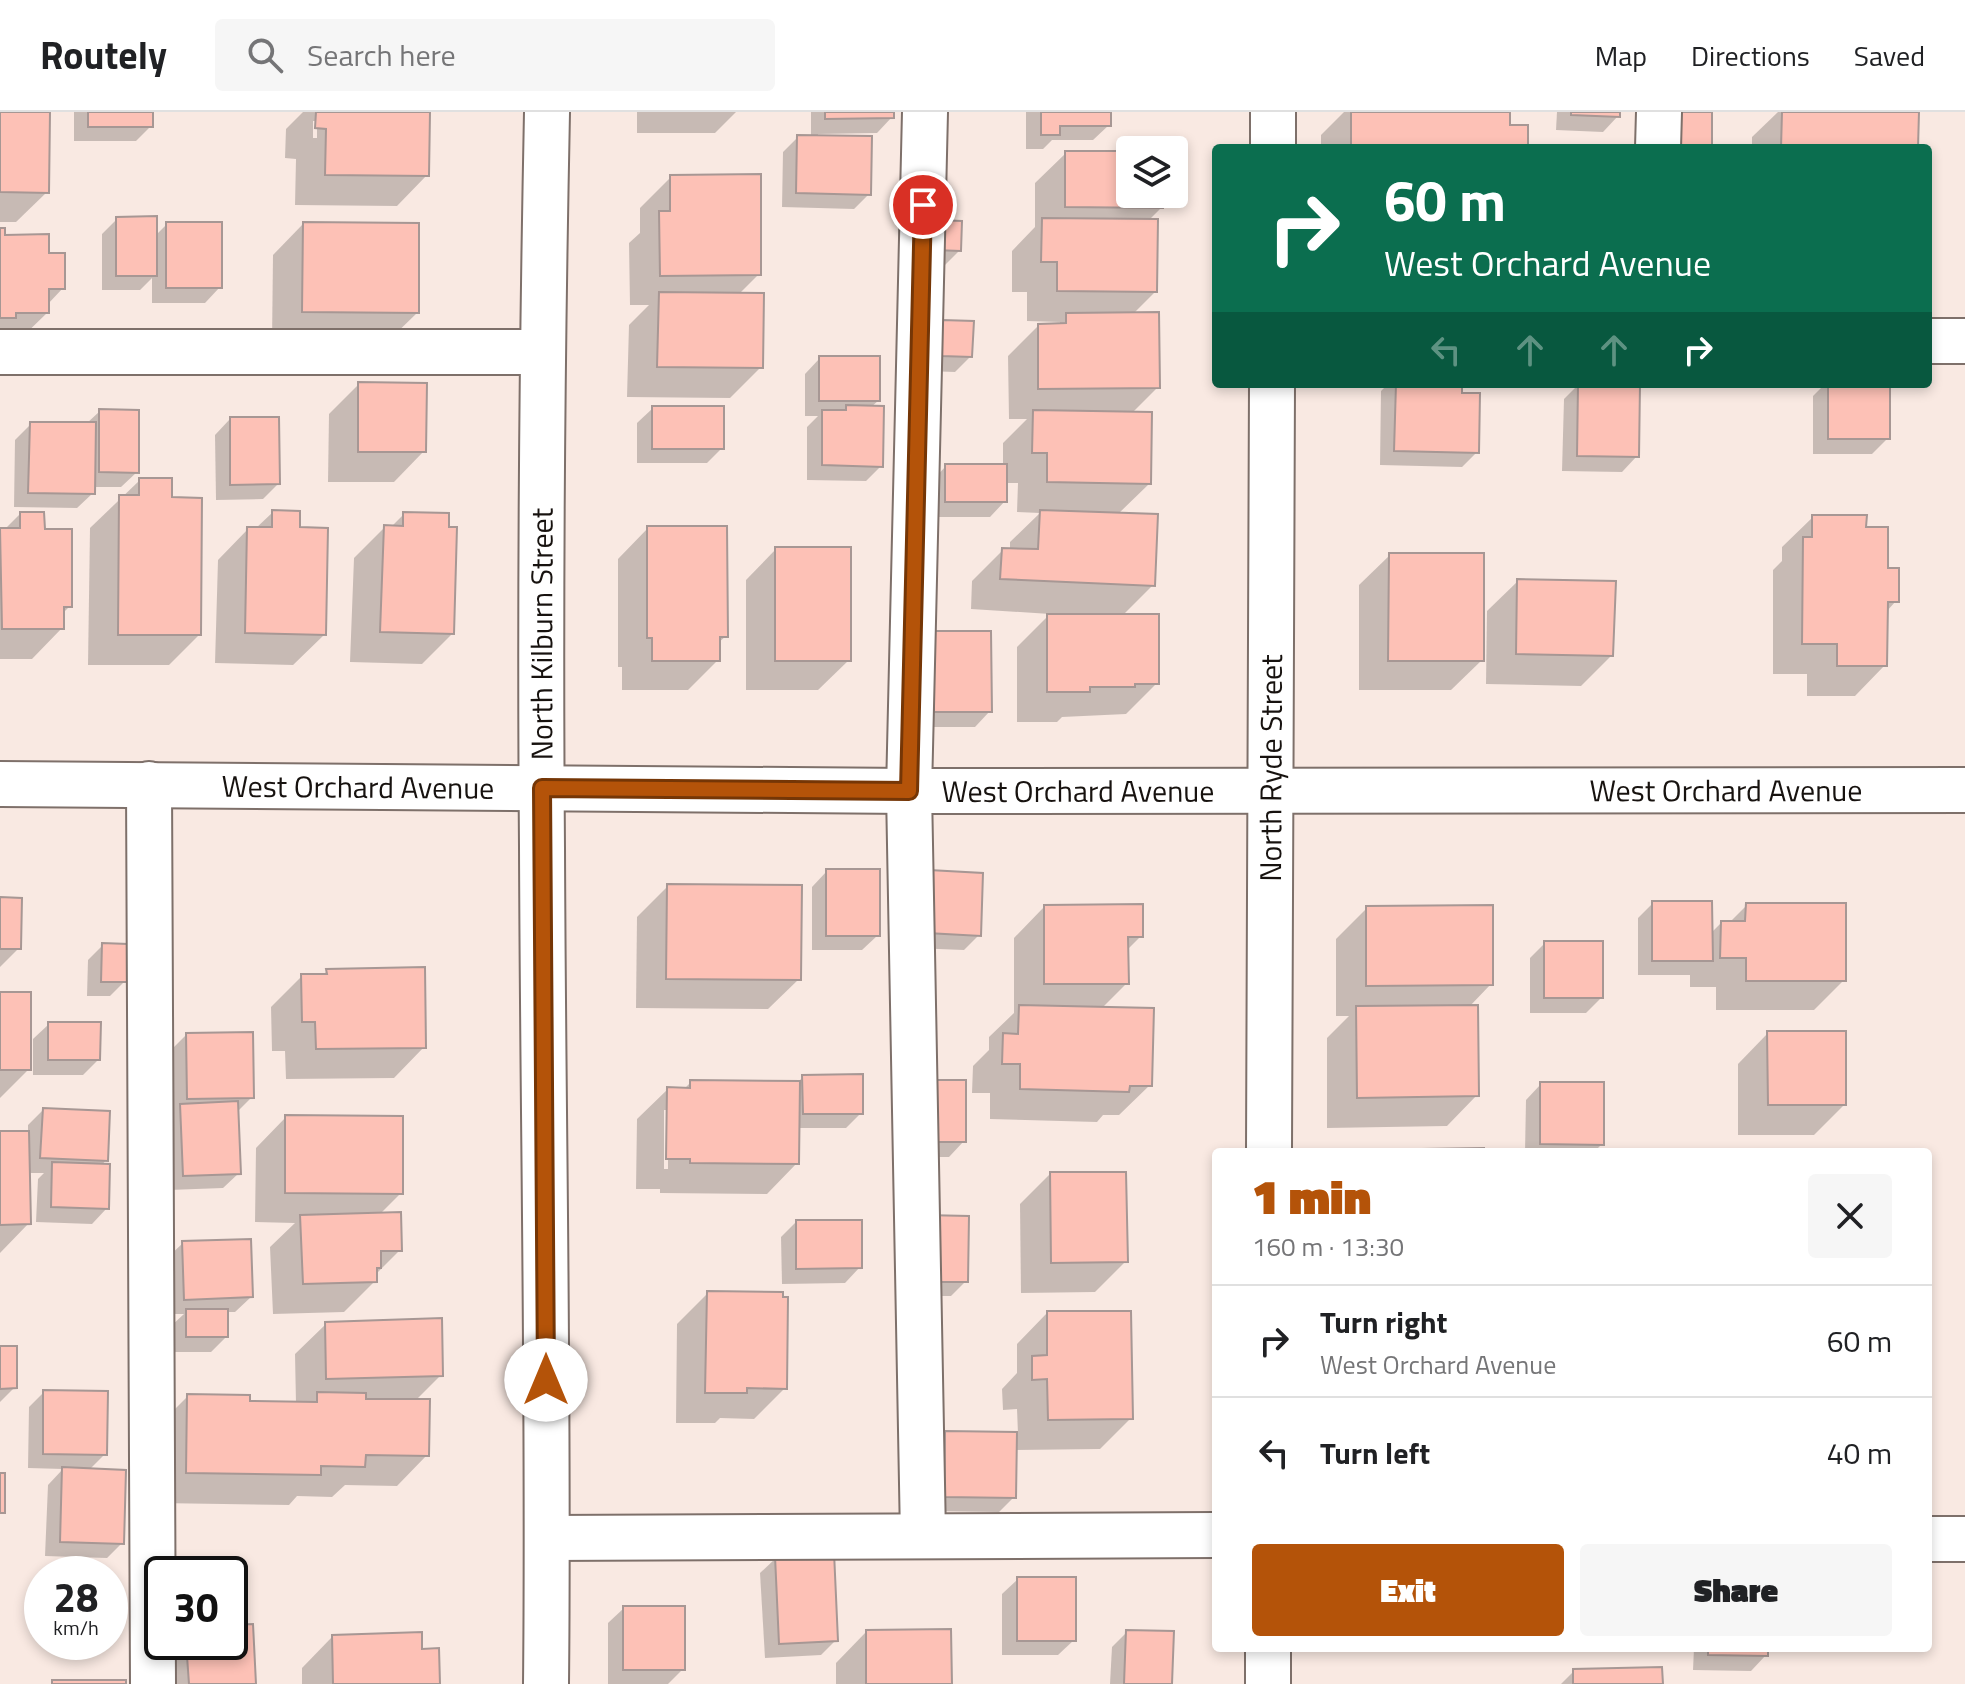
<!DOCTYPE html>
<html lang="en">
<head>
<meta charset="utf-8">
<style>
  body { margin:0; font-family:"Titillium Web",sans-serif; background:#f6f6f6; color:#202124; height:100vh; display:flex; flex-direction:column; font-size:30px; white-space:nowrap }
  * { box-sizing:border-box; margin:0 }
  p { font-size:26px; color:#757577 }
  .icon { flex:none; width:44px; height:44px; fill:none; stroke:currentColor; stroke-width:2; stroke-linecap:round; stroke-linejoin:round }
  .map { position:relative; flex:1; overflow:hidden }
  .sheet { position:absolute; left:1212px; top:1036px; width:720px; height:504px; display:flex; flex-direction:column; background:#fff; border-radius:8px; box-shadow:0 4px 12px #0003 }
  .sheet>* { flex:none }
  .banner { position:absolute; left:1212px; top:32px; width:720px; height:244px; border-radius:8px; box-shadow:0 4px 12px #0003; background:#0b6e4f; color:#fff; overflow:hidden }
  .fabs { position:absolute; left:1116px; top:24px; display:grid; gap:16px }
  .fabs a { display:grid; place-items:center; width:72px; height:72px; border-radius:8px; background:#fff; box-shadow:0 4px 12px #0003; font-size:40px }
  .speed { position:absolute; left:24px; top:1444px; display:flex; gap:16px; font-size:40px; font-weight:700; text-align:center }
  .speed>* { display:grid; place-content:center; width:104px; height:104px; border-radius:50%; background:#fff; box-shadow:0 4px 12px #0003; line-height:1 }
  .speed small { font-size:20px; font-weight:400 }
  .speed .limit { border:4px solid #111; border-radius:12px; background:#fff; color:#111 }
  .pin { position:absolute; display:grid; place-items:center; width:68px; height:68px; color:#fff; margin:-34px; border:4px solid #fff; border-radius:50%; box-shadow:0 2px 8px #0007 }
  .me { position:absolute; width:88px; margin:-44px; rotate:0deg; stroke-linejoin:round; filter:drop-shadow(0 0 6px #0008) }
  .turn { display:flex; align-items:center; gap:28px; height:168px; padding:0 40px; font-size:36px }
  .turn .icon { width:104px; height:104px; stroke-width:2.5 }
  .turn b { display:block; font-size:56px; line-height:68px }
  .lanes { display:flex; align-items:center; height:76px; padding:0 40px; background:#0003; justify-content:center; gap:40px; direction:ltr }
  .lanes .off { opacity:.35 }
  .round { display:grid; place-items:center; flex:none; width:84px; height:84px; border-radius:8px; background:#f6f6f6 }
  .headline { display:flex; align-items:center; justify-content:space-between; height:136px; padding:0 40px }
  h1 { font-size:48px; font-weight:800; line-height:60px; color:#b45309 }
  .primary-button { display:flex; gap:16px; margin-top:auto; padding:16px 40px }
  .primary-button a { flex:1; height:92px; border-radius:8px; background:#b45309; color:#fff; font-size:32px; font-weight:800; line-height:92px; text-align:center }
  .primary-button a+a { background:#f6f6f6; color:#202124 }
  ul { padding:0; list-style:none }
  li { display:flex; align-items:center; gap:24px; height:112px; padding:0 40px; border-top:2px solid #e0e0e0 }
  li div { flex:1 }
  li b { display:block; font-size:30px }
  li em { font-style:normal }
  header { display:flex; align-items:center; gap:48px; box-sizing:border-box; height:112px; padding:0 40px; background:#fff; border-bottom:2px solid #e0e0e0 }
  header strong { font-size:38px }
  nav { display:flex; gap:44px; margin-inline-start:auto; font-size:28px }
  .search { width:560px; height:72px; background:#f6f6f6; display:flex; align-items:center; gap:20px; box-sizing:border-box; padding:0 28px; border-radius:8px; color:#757577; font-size:30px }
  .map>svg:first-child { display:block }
  .shadow { fill:#0003; fill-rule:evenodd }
  .building { fill:#fdc1b6; stroke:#a79794; stroke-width:2 }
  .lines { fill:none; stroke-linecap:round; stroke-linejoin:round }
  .minor-casing { stroke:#7e706a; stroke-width:48 }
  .minor { stroke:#fff; stroke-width:44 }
  .route-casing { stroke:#753606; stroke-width:20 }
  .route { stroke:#b45309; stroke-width:14 }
  .labels { text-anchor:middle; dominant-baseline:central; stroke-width:7; stroke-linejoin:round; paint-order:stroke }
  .street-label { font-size:30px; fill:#17120f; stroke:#f9e9e2 }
</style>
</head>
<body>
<header>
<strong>Routely</strong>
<div class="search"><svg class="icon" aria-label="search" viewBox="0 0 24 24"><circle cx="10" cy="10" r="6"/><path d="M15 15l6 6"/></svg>Search here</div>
<nav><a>Map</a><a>Directions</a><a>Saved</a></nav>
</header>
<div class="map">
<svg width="1965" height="1572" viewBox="0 0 1965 1572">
  <rect width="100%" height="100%" fill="#f9e9e2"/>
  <g class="shadow">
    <polygon points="0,0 47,80 16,110 0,110"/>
    <polygon points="74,0 151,0 151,14 136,29 74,29"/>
    <path d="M303,0h125l-1,63 -30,31 -102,-1 1,-46 -11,-1 1,-29zM313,9h4v17h-4z"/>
    <polygon points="637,0 736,0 715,21 637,21"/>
    <polygon points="811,0 892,0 892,5 877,21 818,22 818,25 869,82 854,97 782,95 783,40 798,25 811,25"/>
    <polygon points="1026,0 1109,0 1109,13 1093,28 1052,28 1043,37 1026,37"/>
    <polygon points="1344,0 1508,0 1508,15 1526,36 1321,36 1321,23"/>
    <polygon points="1557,0 1618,0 1618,4 1603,20 1556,18"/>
    <polygon points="1778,0 1917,0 1916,36 1752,36 1752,25"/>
    <polygon points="1066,41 1130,41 1130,82 1162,82 1161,96 1148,109 1155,180 1132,203 1158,275 1131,302 1149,372 1118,402 1153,473 1122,504 1157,571 1126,602 1062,605 1057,610 1017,610 1017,535 1050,502 971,497 972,469 1003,438 1010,439 1010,430 1040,401 1017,400 1018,371 1005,371 1005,389 990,405 931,405 931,370 946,354 1003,354 1003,331 1027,307 1009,307 1008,244 1038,214 1060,213 1060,210 1027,209 1027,180 1012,180 1012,139 1035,115 1035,71"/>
    <polygon points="671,65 759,162 738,183 761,255 730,286 627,285 629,213 649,193 630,193 629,131 640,121 640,96"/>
    <polygon points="117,107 155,124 167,112 220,175 205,191 152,191 152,166 140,178 102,178 102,122"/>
    <polygon points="303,112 417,201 386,231 272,230 273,143"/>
    <polygon points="0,118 3,125 47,143 63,176 47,193 47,201 16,231 0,231"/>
    <polygon points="920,125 959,139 944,154 919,153"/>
    <polygon points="928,225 970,245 955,260 926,259"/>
    <polygon points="820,246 878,289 871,295 881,354 866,369 807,368 807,315 818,304 805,304 805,262"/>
    <polygon points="359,272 424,339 394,370 328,370 329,302"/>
    <polygon points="1388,272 1460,272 1460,283 1477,340 1462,355 1380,353 1381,279"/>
    <polygon points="1579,272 1637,344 1622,360 1562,359 1564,287"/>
    <polygon points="1825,272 1888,272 1888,326 1872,342 1813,342 1813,284"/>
    <polygon points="653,296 722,336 707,351 637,351 637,311"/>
    <polygon points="100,299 137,360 121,375 93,375 93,381 77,396 14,395 15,328 31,312 86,312"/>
    <polygon points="230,307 278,372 263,387 216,388 215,323"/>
    <polygon points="140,368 170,387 199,523 169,553 88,553 90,416"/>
    <polygon points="273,400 298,417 324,523 293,553 215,551 218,448 248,417 255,417"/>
    <polygon points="20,402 43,419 70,494 62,502 62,516 32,547 0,547 0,418 4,418"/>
    <polygon points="404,402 452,522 422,552 350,550 354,446 385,415 390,416"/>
    <polygon points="1813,405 1864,417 1886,458 1896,489 1886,500 1885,553 1855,584 1807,584 1807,562 1773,562 1773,458 1782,449 1782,435"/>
    <polygon points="648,416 726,524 718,531 718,548 688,578 622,578 622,555 618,555 618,447"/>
    <polygon points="776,437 849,548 818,578 746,578 746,468"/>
    <polygon points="1390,443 1482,548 1451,578 1359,578 1359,473"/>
    <polygon points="1518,469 1611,544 1581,574 1486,572 1487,499"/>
    <polygon points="919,537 990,599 975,615 920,615"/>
    <polygon points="827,759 878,823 862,838 812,838 812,775"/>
    <polygon points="668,774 799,867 768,897 636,896 637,805"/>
    <polygon points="914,776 979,823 964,838 913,836"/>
    <polygon points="0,787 19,836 0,855"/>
    <polygon points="1653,791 1711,821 1721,811 1729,811 1747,793 1844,868 1814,898 1716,898 1716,875 1690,875 1690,863 1638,863 1638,806"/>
    <polygon points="1044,795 1141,824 1127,838 1127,871 1101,897 1150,973 1119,1003 1103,1003 1097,1010 990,1007 990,981 972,981 973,954 989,938 989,925 1014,901 1014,826"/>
    <polygon points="1367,796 1491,872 1469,895 1477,983 1447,1014 1327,1016 1327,926 1349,904 1336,904 1336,827"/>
    <polygon points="1545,831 1601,886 1586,901 1530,901 1530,846"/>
    <polygon points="103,833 125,869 110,884 87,884 88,848"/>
    <polygon points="327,859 424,935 394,966 286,967 285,939 272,939 271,895 302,864 322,864"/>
    <polygon points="0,882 29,957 0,986"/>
    <polygon points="49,912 98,948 83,963 33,963 33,927"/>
    <polygon points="1768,921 1844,993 1814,1023 1738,1023 1738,952"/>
    <polygon points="186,923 252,985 236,1001 239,1061 223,1076 169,1078 166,1010 173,1003 171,938"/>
    <path d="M803,965l58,36 -15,15h-48l-1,35 -30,31 -107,-1v-4h-24l1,-70 31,-30h16l7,-7 106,1zM664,998h4v59h-4z"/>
    <polygon points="1541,972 1602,1032 1594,1040 1525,1040 1526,988"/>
    <polygon points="910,986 964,1029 949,1045 909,1045"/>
    <polygon points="43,998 106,1048 101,1054 107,1096 92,1112 36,1110 38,1067 44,1061 28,1061 29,1111 0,1141 0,1021 28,1021 28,1013"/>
    <polygon points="286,1005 401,1081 379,1103 400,1138 375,1163 375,1169 344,1200 273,1202 270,1135 295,1111 255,1110 256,1036"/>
    <polygon points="1050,1062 1126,1149 1095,1180 1021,1181 1020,1092"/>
    <polygon points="796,1110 860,1155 845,1171 782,1172 781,1125"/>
    <polygon points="910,1120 966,1169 951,1184 910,1184"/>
    <polygon points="183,1131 251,1185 235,1200 226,1200 226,1225 211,1240 171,1240 171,1214 184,1202 170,1202 167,1146"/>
    <polygon points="708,1181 785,1276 754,1307 720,1306 715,1311 676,1311 677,1212"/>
    <polygon points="1047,1201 1131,1306 1100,1337 1015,1338 1014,1385 999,1400 929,1399 931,1336 946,1321 1018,1322 1017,1297 1003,1298 1002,1277 1017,1261 1017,1232"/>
    <polygon points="326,1212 441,1263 415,1289 427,1343 397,1374 345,1373 332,1385 297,1384 289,1393 157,1391 157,1315 188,1284 248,1291 296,1292 295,1242"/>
    <polygon points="0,1236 15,1275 0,1290"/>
    <polygon points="44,1280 105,1342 89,1358 122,1431 107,1446 45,1444 48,1373 63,1357 28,1356 29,1295"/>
    <polygon points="776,1446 836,1528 821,1543 765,1546 760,1461"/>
    <polygon points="1018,1467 1074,1528 1058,1543 1002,1543 1002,1482"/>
    <polygon points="624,1496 683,1557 668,1572 608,1572 608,1511"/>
    <polygon points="230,1515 254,1572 173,1572 173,1530 230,1530"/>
    <polygon points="866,1520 950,1572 836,1572 836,1551"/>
    <polygon points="1127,1520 1170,1572 1110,1572 1112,1535"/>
    <polygon points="332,1525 420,1539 438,1572 302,1572 302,1556"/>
    <polygon points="1694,1536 1766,1536 1766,1543 1751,1559 1693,1558"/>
    <polygon points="1574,1559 1661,1572 1561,1572"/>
  </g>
  <g class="building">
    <polygon points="0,0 50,0 49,81 0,80"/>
    <rect x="88" y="0" width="65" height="15"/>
    <polygon points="316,0 430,0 429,64 325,63 326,17 315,16"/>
    <polygon points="825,0 894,0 894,6 825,7"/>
    <polygon points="1041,0 1111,0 1111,14 1060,14 1060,23 1041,23"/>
    <polygon points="1351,0 1510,0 1510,13 1528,13 1528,36 1351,36"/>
    <polygon points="1571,0 1620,0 1620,5 1571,3"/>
    <rect x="1673" y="0" width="39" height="36"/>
    <polygon points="1782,0 1919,0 1918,36 1781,36"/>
    <polygon points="797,23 872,24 871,83 796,81"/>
    <polygon points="1065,39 1130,39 1130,82 1164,82 1163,96 1065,95"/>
    <polygon points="761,62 761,163 660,164 659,99 670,99 670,63"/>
    <polygon points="157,104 157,164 116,164 116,105"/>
    <polygon points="1042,106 1158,107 1157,180 1057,179 1057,150 1041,150"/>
    <polygon points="935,108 962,109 961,139 933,138"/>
    <rect x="166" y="110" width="56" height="66"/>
    <polygon points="303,110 419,111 419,201 302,200"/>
    <polygon points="0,116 5,116 5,123 49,122 49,141 65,141 65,177 49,177 49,201 16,201 16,206 0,206"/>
    <polygon points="659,180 764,181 763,256 657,255"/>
    <polygon points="1159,200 1160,276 1038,277 1038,212 1066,211 1066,201"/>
    <polygon points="942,208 974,209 972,245 941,244"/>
    <rect x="819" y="244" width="61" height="45"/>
    <polygon points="358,270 427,271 426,340 358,340"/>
    <polygon points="1396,272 1462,272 1462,281 1480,281 1479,341 1394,339"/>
    <polygon points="1578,272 1640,272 1639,345 1577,344"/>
    <rect x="1828" y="272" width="62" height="55"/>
    <polygon points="846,293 884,294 883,355 822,353 822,298 846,298"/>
    <rect x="652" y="294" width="72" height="43"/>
    <polygon points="99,297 139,298 139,361 99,360"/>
    <polygon points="1033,298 1152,300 1151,372 1047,370 1047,341 1032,341"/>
    <polygon points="230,305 279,305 280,372 230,373"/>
    <polygon points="30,310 96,310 95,382 28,381"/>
    <rect x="945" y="352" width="62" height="38"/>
    <polygon points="139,366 172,366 172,385 202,386 201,523 118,523 119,383 139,383"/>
    <polygon points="272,398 300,399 300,415 328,416 326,523 245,521 247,415 272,415"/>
    <polygon points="1040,398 1158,402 1155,474 1000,467 1002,436 1038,437"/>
    <polygon points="20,400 44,400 45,417 72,417 72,495 64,495 64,517 2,517 0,416 20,416"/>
    <polygon points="403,400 449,401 449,415 457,415 454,522 380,520 384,413 403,414"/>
    <polygon points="1812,403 1867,403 1866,415 1888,415 1888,456 1899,456 1899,490 1888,490 1887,554 1837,554 1837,532 1802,532 1803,425 1812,425"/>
    <polygon points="647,414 727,414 728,525 720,525 720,549 652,549 652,526 647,526"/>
    <rect x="775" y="435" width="76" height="114"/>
    <polygon points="1389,441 1484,441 1484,549 1388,549"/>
    <polygon points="1517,467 1616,469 1613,544 1516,542"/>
    <polygon points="1047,502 1159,502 1159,572 1135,572 1135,575 1090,575 1090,580 1047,580"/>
    <polygon points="933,519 991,519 992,600 934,600"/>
    <rect x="826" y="757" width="54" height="67"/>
    <polygon points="929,758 983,761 981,824 927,821"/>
    <polygon points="667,772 802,773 801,868 666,867"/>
    <polygon points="0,785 22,786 21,837 0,837"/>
    <polygon points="1652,789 1712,789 1713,849 1652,849"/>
    <polygon points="1746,791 1846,791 1846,869 1746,869 1746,846 1720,846 1721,809 1745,809"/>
    <polygon points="1143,792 1143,825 1128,825 1129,872 1044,872 1044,793"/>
    <polygon points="1493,793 1493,873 1366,874 1366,794"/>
    <rect x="1544" y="829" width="59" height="57"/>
    <polygon points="102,831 128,832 127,870 101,870"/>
    <polygon points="425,855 426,936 316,937 315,910 302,910 301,862 327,862 326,857"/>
    <rect x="0" y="880" width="31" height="78"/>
    <polygon points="1019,893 1154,896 1152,974 1130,974 1129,980 1020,977 1020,952 1002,952 1003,921 1018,922"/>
    <polygon points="1478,893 1479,984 1357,986 1356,894"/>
    <polygon points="48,910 101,910 100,948 48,948"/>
    <polygon points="1767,919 1846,919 1846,993 1768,993"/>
    <polygon points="253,920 254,986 187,987 186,921"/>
    <polygon points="863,962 863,1002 803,1002 802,963"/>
    <polygon points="690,968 800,969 799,1052 690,1051 690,1047 666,1047 667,975 690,976"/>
    <rect x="924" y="968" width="42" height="62"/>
    <polygon points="1540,970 1604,970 1604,1033 1540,1032"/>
    <polygon points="238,989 241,1062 183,1064 180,992"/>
    <polygon points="43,996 110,999 108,1049 40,1046"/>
    <polygon points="285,1003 403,1004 403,1082 285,1081"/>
    <polygon points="0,1019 29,1019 31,1112 0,1113"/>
    <polygon points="1484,1036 1484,1040 1359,1040 1359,1038"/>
    <polygon points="52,1050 110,1052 109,1097 51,1095"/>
    <polygon points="1050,1060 1126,1060 1128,1150 1051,1151"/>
    <polygon points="401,1100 402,1139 381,1139 381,1156 377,1156 377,1170 303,1172 300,1103"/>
    <polygon points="924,1103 969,1104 968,1170 924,1170"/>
    <polygon points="796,1108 862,1108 862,1156 796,1157"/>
    <polygon points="251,1127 253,1185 184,1188 182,1129"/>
    <polygon points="707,1179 783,1180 783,1185 788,1185 787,1277 747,1276 747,1281 705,1281"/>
    <rect x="186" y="1197" width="42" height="28"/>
    <polygon points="1047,1199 1131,1199 1133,1307 1048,1308 1047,1267 1032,1268 1032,1244 1047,1243"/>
    <polygon points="442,1206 443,1264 326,1267 325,1210"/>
    <polygon points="0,1234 17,1234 17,1276 0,1277"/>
    <polygon points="43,1278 108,1279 107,1343 43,1342"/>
    <polygon points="317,1280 366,1281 366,1287 430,1287 429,1344 366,1343 365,1355 321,1354 321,1363 186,1361 187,1282 250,1283 250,1289 317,1290"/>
    <polygon points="945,1319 1017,1320 1016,1386 944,1385"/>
    <polygon points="62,1355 126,1358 124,1432 60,1430"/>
    <rect x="0" y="1361" width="5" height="40"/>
    <polygon points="834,1440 838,1529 779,1532 775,1444"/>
    <rect x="1017" y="1465" width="59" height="64"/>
    <rect x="623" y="1494" width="62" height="64"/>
    <polygon points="253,1512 256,1572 189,1572 186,1530 230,1530 230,1513"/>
    <polygon points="951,1517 952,1572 866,1572 866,1518"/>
    <polygon points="1126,1518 1174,1519 1172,1572 1124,1572"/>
    <polygon points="422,1520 422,1537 439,1536 440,1572 333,1572 332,1523"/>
    <polygon points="1708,1536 1768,1536 1768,1544 1708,1543"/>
    <polygon points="1662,1555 1663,1572 1573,1572 1573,1557"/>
    <rect x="52" y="1568" width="74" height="4"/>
  </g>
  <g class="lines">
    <g class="minor-casing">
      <g id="minor">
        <polyline points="1273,36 1273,0"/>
        <polyline points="1658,36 1659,0"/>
        <polyline points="1928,229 1965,229"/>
        <polyline points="0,240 542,240"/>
        <path id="s1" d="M0,672l909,7 1056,-1"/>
        <polyline points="149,672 153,1572"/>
        <path id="s2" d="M1269,1040l3,-768"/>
        <polyline points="923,1424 909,679 925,0"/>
        <polyline points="548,1426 1216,1423"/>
        <polyline points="1928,1427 1965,1427"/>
        <path id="s3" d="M546,1572c3,-279 -3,-558 -4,-837 -2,-245 0,-490 5,-735"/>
        <polyline points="1268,1572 1268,1536"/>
      </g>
    </g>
    <use href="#minor" class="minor"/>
  </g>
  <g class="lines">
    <g class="route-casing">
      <polyline id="route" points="546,1268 542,676 909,679 923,93"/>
    </g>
    <use href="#route" class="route"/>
  </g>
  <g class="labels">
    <g class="street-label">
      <text stroke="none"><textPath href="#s3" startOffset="1050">North Kilburn Street</textPath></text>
      <text stroke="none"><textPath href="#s2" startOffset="384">North Ryde Street</textPath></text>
      <text stroke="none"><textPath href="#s1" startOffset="358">West Orchard Avenue</textPath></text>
      <text stroke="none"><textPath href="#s1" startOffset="1726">West Orchard Avenue</textPath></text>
      <text stroke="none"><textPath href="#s1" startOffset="1078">West Orchard Avenue</textPath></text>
    </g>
  </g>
</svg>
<div class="fabs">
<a><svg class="icon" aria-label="layers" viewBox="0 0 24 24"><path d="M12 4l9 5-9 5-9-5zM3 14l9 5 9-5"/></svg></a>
</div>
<div class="speed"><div>28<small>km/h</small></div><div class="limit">30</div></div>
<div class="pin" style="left:923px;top:93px;background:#d93025"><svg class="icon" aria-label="arrive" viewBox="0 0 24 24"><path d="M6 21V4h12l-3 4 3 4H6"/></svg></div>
<svg class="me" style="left:546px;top:1268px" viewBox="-20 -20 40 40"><circle r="19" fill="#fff"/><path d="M0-13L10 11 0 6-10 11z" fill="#b45309"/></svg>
<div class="banner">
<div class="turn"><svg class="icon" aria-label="right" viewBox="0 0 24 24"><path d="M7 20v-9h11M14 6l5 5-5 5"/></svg><div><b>60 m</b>West Orchard Avenue</div></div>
<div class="lanes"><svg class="icon off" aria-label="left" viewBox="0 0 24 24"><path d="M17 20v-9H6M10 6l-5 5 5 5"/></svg><svg class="icon off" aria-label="ahead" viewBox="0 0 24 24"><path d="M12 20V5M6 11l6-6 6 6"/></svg><svg class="icon off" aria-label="ahead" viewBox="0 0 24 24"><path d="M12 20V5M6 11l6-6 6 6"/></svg><svg class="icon" aria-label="right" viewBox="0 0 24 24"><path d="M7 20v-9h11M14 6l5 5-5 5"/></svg></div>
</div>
<section class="sheet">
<div class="headline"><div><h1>1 min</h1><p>160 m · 13:30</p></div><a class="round"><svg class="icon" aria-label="close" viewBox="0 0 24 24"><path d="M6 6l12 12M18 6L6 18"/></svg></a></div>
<ul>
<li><svg class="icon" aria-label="right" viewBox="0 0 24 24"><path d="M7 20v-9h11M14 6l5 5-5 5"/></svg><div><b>Turn right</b><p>West Orchard Avenue</p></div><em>60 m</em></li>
<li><svg class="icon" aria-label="left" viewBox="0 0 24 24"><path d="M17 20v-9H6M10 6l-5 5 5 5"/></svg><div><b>Turn left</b></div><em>40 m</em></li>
</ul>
<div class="primary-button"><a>Exit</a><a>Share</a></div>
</section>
</div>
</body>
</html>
